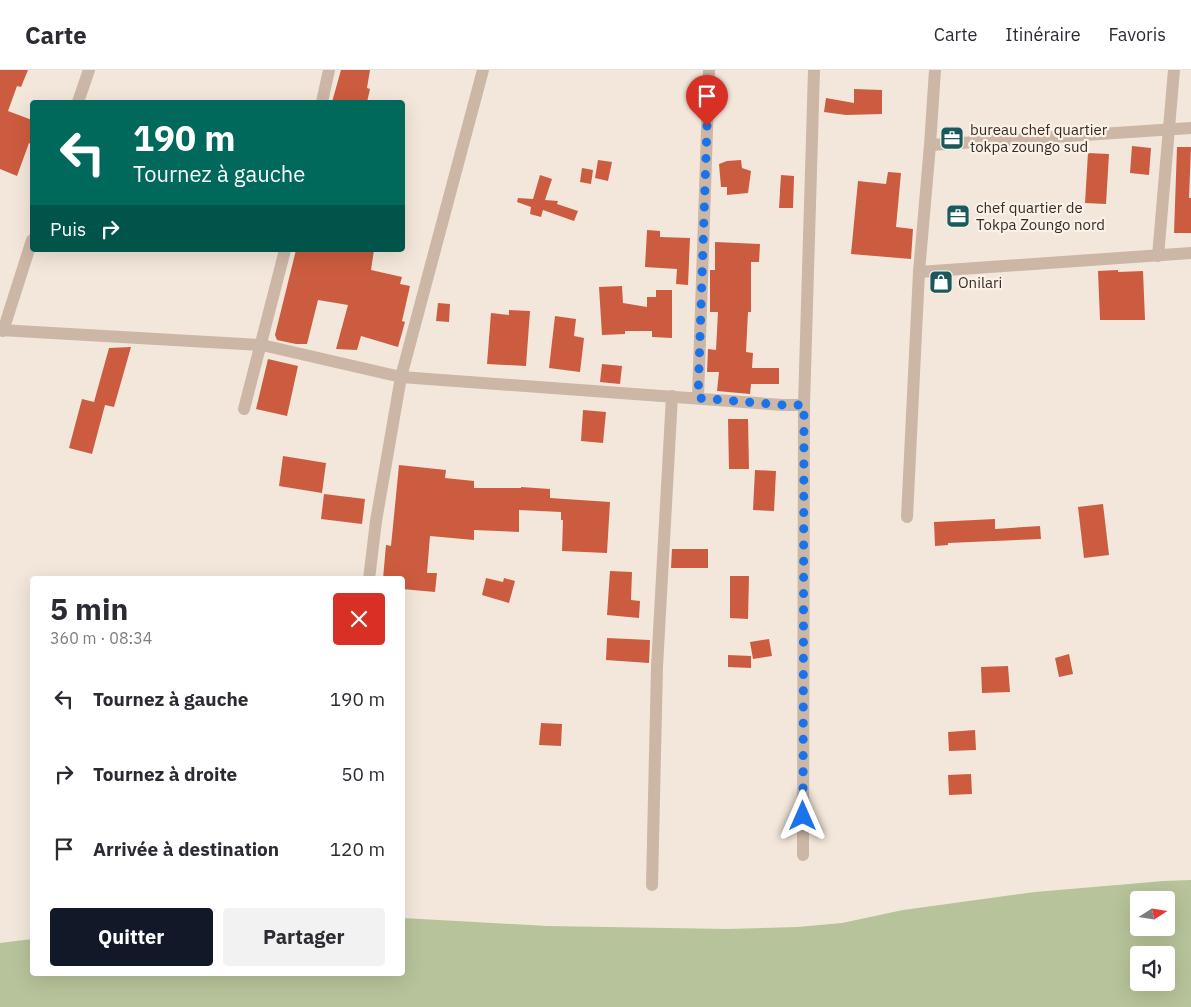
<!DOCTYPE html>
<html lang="fr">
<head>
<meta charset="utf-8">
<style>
  body { margin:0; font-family:"IBM Plex Sans",sans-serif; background:#f2f2f3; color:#2b2b33; height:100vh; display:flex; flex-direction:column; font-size:19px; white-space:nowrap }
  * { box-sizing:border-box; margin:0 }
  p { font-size:16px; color:#7c7c81 }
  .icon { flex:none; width:28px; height:28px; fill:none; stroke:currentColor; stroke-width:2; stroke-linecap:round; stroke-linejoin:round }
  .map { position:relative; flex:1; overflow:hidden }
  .sheet { position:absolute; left:30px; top:506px; width:375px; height:400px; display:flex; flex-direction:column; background:#fff; border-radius:5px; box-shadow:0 5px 20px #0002 }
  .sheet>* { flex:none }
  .guide { position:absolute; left:30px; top:30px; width:375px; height:152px; border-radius:5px; box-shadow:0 5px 20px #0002; background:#00695c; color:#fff; overflow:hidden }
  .needle { width:32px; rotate:78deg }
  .fabs { position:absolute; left:1130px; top:821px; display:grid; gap:10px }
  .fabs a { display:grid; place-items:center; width:45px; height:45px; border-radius:5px; background:#fff; box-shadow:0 5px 20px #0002; font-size:25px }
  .pin { position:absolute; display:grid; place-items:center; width:42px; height:42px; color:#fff; margin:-51px -21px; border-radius:50% 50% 50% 0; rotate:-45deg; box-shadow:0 0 5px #0007 }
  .pin .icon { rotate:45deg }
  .me { position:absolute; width:55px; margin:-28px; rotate:0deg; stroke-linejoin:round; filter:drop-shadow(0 0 4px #0008) }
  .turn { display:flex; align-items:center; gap:18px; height:105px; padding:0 20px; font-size:22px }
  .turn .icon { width:65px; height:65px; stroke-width:2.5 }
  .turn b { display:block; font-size:35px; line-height:42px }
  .then { display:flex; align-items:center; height:48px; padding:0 20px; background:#0003; gap:10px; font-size:19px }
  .round { display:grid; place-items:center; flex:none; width:52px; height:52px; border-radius:5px; background:#f2f2f3 }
  .overview { display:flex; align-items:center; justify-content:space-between; height:85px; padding:0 20px }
  h1 { font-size:30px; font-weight:700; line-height:38px }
  .button { display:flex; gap:10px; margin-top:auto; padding:10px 20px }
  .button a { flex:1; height:58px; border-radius:5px; background:#111827; color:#fff; font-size:20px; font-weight:700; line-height:58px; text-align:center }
  .button a+a { background:#f2f2f3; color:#2b2b33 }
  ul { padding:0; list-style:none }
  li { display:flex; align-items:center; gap:15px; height:75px; padding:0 20px }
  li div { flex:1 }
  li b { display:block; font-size:19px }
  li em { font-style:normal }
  header { display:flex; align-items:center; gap:30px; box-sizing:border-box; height:70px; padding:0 25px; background:#fff; border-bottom:1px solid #e1e1e2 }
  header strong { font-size:24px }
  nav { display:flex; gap:28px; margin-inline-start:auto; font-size:18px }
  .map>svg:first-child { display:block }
  .green { fill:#b7c39a; fill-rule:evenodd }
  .building { fill:#cc5c3f }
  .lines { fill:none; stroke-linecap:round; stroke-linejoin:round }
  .minor { stroke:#ccb6a6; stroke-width:12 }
  .route { stroke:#1a73e8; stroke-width:9; stroke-dasharray:0 16.2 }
  .labels { text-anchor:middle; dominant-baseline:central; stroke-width:4.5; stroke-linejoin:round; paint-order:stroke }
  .poi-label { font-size:15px; fill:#372c27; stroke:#faf1e7; text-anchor:start }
</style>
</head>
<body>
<header>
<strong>Carte</strong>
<nav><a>Carte</a><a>Itinéraire</a><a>Favoris</a></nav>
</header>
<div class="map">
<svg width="1191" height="937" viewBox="0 0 1191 937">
  <rect width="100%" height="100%" fill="#f3e7db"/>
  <path class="green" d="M1191,810v127h-1191v-64l32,-4v35h370l1,-56 144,8 180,3 70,-2 45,-4 61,-13 132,-18 129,-11zM1139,830h27v28h-27zM1139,885h27v27h-27z"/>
  <g class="building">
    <polygon points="0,0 28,0 21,17 17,16 8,41 32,50 32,75 29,73 17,106 0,99"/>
    <polygon points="341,0 370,0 367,18 370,19 367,32 332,32"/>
    <polygon points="854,19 882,20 882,44 846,45 824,42 826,28 854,33"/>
    <polygon points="1132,76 1151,78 1149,105 1130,103"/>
    <polygon points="1177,77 1191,77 1189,128 1191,128 1191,163 1174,163"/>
    <polygon points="1088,83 1109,84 1106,134 1085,133"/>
    <polygon points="598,90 612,92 608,111 595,108"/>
    <polygon points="741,90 742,98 751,101 748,123 727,125 727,117 721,117 719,94 727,91"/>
    <polygon points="582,98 593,100 591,114 580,112"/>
    <polygon points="888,102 901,103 896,157 913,159 911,189 851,184 858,111 886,114"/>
    <polygon points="540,105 552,109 545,130 558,131 557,134 578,141 574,151 543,140 541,147 530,144 531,137 517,132 518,128 533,129"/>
    <polygon points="781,105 794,106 793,138 779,138"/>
    <polygon points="647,160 660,161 660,167 690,168 688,215 676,214 677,199 645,197"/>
    <polygon points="715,172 760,174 759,192 751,192 751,242 748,242 746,282 753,283 752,298 779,298 779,314 751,314 750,324 717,321 719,302 707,302 708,279 716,280 718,242 710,242 710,200 715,200"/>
    <polygon points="296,180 374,180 371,200 402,207 400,214 410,216 402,251 405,252 398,277 361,266 357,280 336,279 348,235 318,230 307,274 296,274 277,270 275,265"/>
    <polygon points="1118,200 1118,202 1143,201 1145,250 1100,250 1098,201"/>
    <polygon points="622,216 623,233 647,237 647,227 656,227 656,220 672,220 672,268 652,267 652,261 625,261 625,264 602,265 599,217"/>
    <polygon points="438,233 450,234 449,252 436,251"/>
    <polygon points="509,240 530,241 526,296 487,294 491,243 509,245"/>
    <polygon points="555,246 576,249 574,266 584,268 580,302 549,298"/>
    <polygon points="131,277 114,337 105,335 92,384 69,378 82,329 94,332 109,278"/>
    <polygon points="268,289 298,296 287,346 256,339"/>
    <polygon points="602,294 622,296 620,314 600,312"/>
    <polygon points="583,340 606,342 603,373 581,371"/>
    <polygon points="728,349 748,349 749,399 729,399"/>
    <polygon points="283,386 326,393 322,423 279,416"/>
    <polygon points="399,395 446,400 445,408 474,411 474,418 521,418 521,417 550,419 550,428 610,432 607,483 562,481 563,450 561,450 561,442 519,440 519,462 474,460 474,470 430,466 427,503 437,503 435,522 402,519 402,509 383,509 386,475 391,476"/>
    <polygon points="755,400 776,401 774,441 753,440"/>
    <polygon points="324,424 365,429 362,454 321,449"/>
    <polygon points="1103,434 1109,485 1084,488 1078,437"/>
    <polygon points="995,449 995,459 1040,456 1041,469 948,473 948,475 935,476 934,452"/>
    <polygon points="672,479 708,479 708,498 671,498"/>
    <polygon points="610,501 632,502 631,530 640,531 639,548 607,545"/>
    <polygon points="730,506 749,506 748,549 730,548"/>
    <polygon points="486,508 503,512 504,508 515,511 509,533 482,525"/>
    <polygon points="607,568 650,570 649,593 606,590"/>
    <polygon points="769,569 772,586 753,589 750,572"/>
    <polygon points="1069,584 1073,604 1059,607 1055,588"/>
    <polygon points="728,585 751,586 751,598 728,597"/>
    <polygon points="1008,596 1010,622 982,623 981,597"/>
    <polygon points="541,653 562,654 561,676 539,675"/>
    <polygon points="975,660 976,680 949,681 948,662"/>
    <polygon points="971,704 972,724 949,725 948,705"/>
  </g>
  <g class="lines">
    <g class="minor">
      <polyline points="78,32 89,0"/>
      <polyline points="322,32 329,0"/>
      <polyline points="930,75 1191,58"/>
      <polyline points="1158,186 1174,0"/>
      <polyline points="919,202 1191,183"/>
      <polyline points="0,260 262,275 401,307 783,335 804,335"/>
      <polyline points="3,261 32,170"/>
      <polyline points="698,328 709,0"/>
      <polyline points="244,339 285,180"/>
      <polyline points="907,447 919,202 930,75 935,0"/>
      <polyline points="369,509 376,451 401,307 483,0"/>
      <polyline points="803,785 804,335 814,0"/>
      <polyline points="652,815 657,597 672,326"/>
    </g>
  </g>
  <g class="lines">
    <polyline class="route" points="707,56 698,328 783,335 804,335 803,746"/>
  </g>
  <defs>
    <g id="office-square" transform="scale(1.25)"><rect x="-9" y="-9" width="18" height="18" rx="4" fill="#1a595b" stroke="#faf1e7"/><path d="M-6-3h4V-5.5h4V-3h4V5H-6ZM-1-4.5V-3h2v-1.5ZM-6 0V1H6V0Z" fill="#fff"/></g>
    <g id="shop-square" transform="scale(1.25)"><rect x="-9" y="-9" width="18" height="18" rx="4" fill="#1a595b" stroke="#faf1e7"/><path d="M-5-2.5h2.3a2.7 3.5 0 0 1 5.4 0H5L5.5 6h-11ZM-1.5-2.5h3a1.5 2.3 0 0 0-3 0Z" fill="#fff"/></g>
  </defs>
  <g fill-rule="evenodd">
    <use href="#office-square" x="952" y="68"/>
    <use href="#office-square" x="958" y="146"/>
    <use href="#shop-square" x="941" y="212"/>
  </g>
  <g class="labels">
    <g class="poi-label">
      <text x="970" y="59">bureau chef quartier<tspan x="970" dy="17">tokpa zoungo sud</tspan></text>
      <text x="976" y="137">chef quartier de<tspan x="976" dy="17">Tokpa Zoungo nord</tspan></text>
      <text x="958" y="212">Onilari</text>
    </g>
  </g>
</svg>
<div class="fabs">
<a><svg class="needle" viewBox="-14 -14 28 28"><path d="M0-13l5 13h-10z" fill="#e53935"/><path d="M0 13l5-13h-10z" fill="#7c7c81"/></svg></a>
<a><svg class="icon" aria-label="sound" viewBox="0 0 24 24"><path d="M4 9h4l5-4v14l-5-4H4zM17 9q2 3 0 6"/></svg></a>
</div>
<div class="pin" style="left:707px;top:56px;background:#d93025"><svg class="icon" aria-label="arrive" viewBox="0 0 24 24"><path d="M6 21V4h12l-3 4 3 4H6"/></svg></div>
<svg class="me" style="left:803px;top:746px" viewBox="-20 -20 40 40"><path d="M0-17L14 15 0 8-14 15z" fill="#1a73e8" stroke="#fff" stroke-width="4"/></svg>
<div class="guide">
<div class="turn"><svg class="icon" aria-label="left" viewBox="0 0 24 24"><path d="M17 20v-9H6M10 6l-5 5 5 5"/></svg><div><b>190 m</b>Tournez à gauche</div></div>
<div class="then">Puis<svg class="icon" aria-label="right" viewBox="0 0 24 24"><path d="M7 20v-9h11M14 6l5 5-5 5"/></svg></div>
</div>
<section class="sheet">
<div class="overview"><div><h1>5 min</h1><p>360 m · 08:34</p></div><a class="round" style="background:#d93025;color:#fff"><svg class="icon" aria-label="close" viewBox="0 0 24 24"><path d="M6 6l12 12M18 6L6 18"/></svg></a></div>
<ul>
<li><svg class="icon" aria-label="left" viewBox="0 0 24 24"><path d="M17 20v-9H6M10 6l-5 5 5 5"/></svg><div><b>Tournez à gauche</b></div><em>190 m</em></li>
<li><svg class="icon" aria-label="right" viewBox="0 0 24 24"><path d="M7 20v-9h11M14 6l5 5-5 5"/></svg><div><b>Tournez à droite</b></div><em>50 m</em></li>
<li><svg class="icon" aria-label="arrive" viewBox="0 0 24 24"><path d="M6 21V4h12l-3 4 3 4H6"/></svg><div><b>Arrivée à destination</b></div><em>120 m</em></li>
</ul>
<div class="button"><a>Quitter</a><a>Partager</a></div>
</section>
</div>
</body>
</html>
